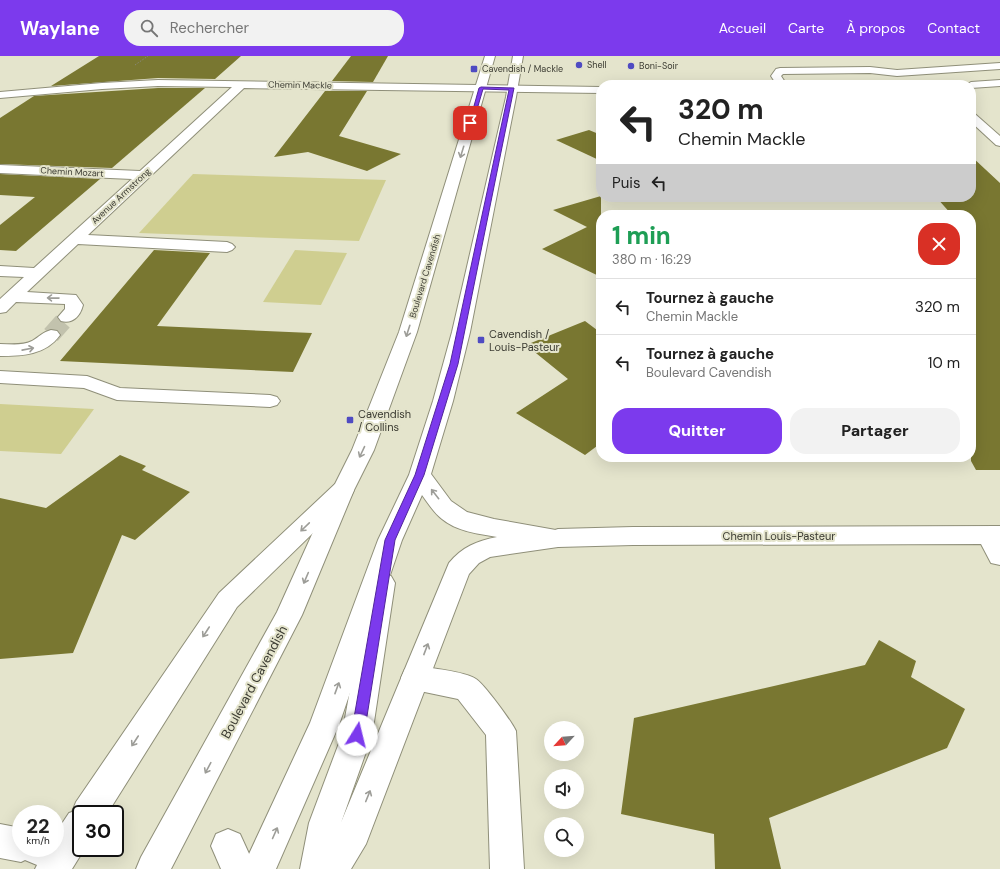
<!DOCTYPE html>
<html lang="fr">
<head>
<meta charset="utf-8">
<style>
  body { margin:0; font-family:"DM Sans",sans-serif; background:#f2f2f2; color:#222; height:100vh; display:flex; flex-direction:column; font-size:15px; white-space:nowrap }
  * { box-sizing:border-box; margin:0 }
  p { font-size:13px; color:#767676 }
  .icon { flex:none; width:22px; height:22px; fill:none; stroke:currentColor; stroke-width:2; stroke-linecap:round; stroke-linejoin:round }
  .map { position:relative; flex:1; overflow:hidden }
  .drawer { position:absolute; left:596px; top:154px; width:380px; height:252px; display:flex; flex-direction:column; background:#fff; border-radius:16px; box-shadow:0 4px 16px #0002 }
  .drawer>* { flex:none }
  .top-card { position:absolute; left:596px; top:24px; width:380px; height:122px; border-radius:16px; box-shadow:0 4px 16px #0002; background:#fff; color:#222; overflow:hidden }
  .needle { width:26px; rotate:244deg }
  .buttons { position:absolute; left:544px; top:665px; display:grid; gap:8px }
  .buttons a { display:grid; place-items:center; width:40px; height:40px; border-radius:50%; background:#fff; box-shadow:0 4px 16px #0002; font-size:20px }
  .speed { position:absolute; left:12px; top:749px; display:flex; gap:8px; font-size:20px; font-weight:700; text-align:center }
  .speed>* { display:grid; place-content:center; width:52px; height:52px; border-radius:50%; background:#fff; box-shadow:0 4px 16px #0002; line-height:1 }
  .speed small { font-size:10px; font-weight:400 }
  .speed .limit { border:2px solid #111; border-radius:6px; background:#fff; color:#111 }
  .pin { position:absolute; display:grid; place-items:center; width:34px; height:34px; color:#fff; margin:-17px; border-radius:8px; box-shadow:0 2px 6px #0006 }
  .me { position:absolute; width:44px; margin:-22px; rotate:9deg; stroke-linejoin:round; filter:drop-shadow(0 0 3px #0008) }
  .turn { display:flex; align-items:center; gap:14px; height:84px; padding:0 16px; font-size:18px }
  .turn .icon { width:52px; height:52px; stroke-width:2.5 }
  .turn b { display:block; font-size:28px; line-height:34px }
  .then { display:flex; align-items:center; height:38px; padding:0 16px; background:#0003; gap:8px; font-size:15px }
  .round { display:grid; place-items:center; flex:none; width:42px; height:42px; border-radius:16px; background:#f2f2f2 }
  .summary { display:flex; align-items:center; justify-content:space-between; height:68px; padding:0 16px }
  h1 { font-size:24px; font-weight:800; line-height:30px; color:#1e9e55 }
  .action { display:flex; gap:8px; margin-top:auto; padding:8px 16px }
  .action a { flex:1; height:46px; border-radius:16px; background:#7c3aed; color:#fff; font-size:16px; font-weight:800; line-height:46px; text-align:center }
  .action a+a { background:#f2f2f2; color:#222 }
  ul { padding:0; list-style:none }
  li { display:flex; align-items:center; gap:12px; height:56px; padding:0 16px; border-top:1px solid #e0e0e0 }
  li div { flex:1 }
  li b { display:block; font-size:15px }
  li em { font-style:normal }
  header { display:flex; align-items:center; gap:24px; box-sizing:border-box; height:56px; padding:0 20px; background:#7c3aed; color:#fff }
  header strong { font-size:19px }
  nav { display:flex; gap:22px; margin-inline-start:auto; font-size:14px }
  .search { width:280px; height:36px; background:#f2f2f2; display:flex; align-items:center; gap:10px; box-sizing:border-box; padding:0 14px; border-radius:16px; color:#767676; font-size:15px }
  .map>svg:first-child { display:block }
  .green { fill:#cfce90 }
  .building { fill:#797731 }
  .lines { fill:none; stroke-linecap:round; stroke-linejoin:round }
  .minor-tunnel { stroke:#c2c2ad; stroke-width:18; stroke-dasharray:18 9; stroke-linecap:butt }
  .minor-casing { stroke:#8f8f79; stroke-width:2 }
  .major-casing { stroke:#8f8f79; stroke-width:2 }
  .path { stroke:#888878; stroke-width:1; stroke-dasharray:1.5 1.5; stroke-linecap:butt }
  .minor { fill:#fff; fill-rule:evenodd }
  .major { fill:#fff; fill-rule:evenodd }
  .oneway { stroke:#9d9d98 }
  .route { fill:#7c3aed; stroke:#51269a }
  .poi-dot { fill:#4f4bc2; stroke:#e4e4cc; stroke-width:1.5 }
  .labels { text-anchor:middle; dominant-baseline:central; stroke-width:4; stroke-linejoin:round; paint-order:stroke }
  .far-poi-label { font-size:9px; fill:#3b3b32; stroke:#e4e4cc; text-anchor:start }
  .far-street-label { font-size:9px; fill:#3b3b32; stroke:#e4e4cc }
  .poi-label { font-size:11px; fill:#3b3b32; stroke:#e4e4cc; text-anchor:start }
  .street-label { font-size:11px; fill:#3b3b32; stroke:#e4e4cc }
  .near-street-label { font-size:13px; fill:#3b3b32; stroke:#e4e4cc }
</style>
</head>
<body>
<header>
<strong>Waylane</strong>
<div class="search"><svg class="icon" aria-label="search" viewBox="0 0 24 24"><circle cx="10" cy="10" r="6"/><path d="M15 15l6 6"/></svg>Rechercher</div>
<nav><a>Accueil</a><a>Carte</a><a>À propos</a><a>Contact</a></nav>
</header>
<div class="map">
<svg width="1000" height="813" viewBox="0 0 1000 813">
  <rect width="100%" height="100%" fill="#e4e4cc"/>
  <g class="green">
    <polygon points="193,118 386,124 359,185 139,177"/>
    <polygon points="295,194 347,197 321,249 263,246"/>
    <polygon points="0,348 94,353 61,398 0,395"/>
  </g>
  <g class="building">
    <polygon points="99,0 241,0 215,23 158,22 51,30"/>
    <polygon points="351,0 388,0 373,26 332,25"/>
    <polygon points="158,32 205,32 112,112 0,108 0,62 34,40"/>
    <polygon points="325,35 367,35 339,80 401,98 367,115 308,96 274,101"/>
    <polygon points="589,74 601,79 601,105 556,84"/>
    <polygon points="971,100 1000,127 1000,414 976,414 971,405 971,159 952,159 936,141 971,141"/>
    <polygon points="0,118 100,123 16,195 0,194 0,169 35,141 0,139"/>
    <polygon points="601,140 601,221 542,193 587,171 553,154"/>
    <polygon points="154,194 210,197 157,270 312,277 293,316 60,305"/>
    <polygon points="585,265 601,277 601,387 585,399 516,357 568,323 526,289"/>
    <polygon points="120,399 146,410 142,414 190,436 135,484 122,479 73,597 0,603 0,442 46,452"/>
    <polygon points="879,584 916,605 911,621 965,653 947,692 769,762 781,813 715,813 714,778 621,758 634,662 865,609"/>
  </g>
  <g class="lines">
    <polyline class="minor-tunnel" points="51,279 67,261"/>
    <g class="minor-casing">
      <g id="minor">
        <polygon points="1000,7 1000,13 897,20 870,17 783,18 781,20 787,29 777,29 771,20 776,13 780,12 870,11 897,14"/>
        <path d="M158,24l443,7v6l-357,-5 -156,147 139,7 5,2 3,3 -3,3 -5,2 -149,-8 -51,48 49,3 7,10c-3,12 -11,19 -22,16l-3,-4 7,-8v-5l-49,-2 -10,10 -6,1v-14l24,-22 -24,-1v-10l34,2 98,-89 -132,-6v-8l140,6 92,-84 -74,-1 -56,3 -102,9v-6l102,-9z"/>
        <polygon points="1000,24 1000,30 971,32 971,29 966,29 971,26"/>
        <polygon points="971,57 975,58 1000,80 1000,90 996,89 971,66"/>
        <path d="M51,274l6,1 3,4c-14,20 -38,21 -60,21v-12c10,0 22,2 32,-3 7,-4 11,-9 19,-11z"/>
        <polygon points="0,315 87,320 120,332 270,339 277,341 280,345 277,349 270,351 117,344 84,332 0,327"/>
        <polygon points="343,426 351,428 354,434 351,440 237,551 107,758 81,758 81,792 85,792 72,813 35,813 37,809 25,804 21,806 0,802 0,768 21,772 21,792 55,792 55,778 69,757 72,756 76,746 219,537 335,428"/>
        <polygon points="1000,470 1000,509 991,507 981,488 633,489 558,491 549,488 546,482 549,476 558,473 633,471"/>
        <polygon points="382,517 391,520 395,527 372,679 341,767 334,813 300,813 309,767 342,679 369,527 373,520"/>
        <path d="M415,610c15,2 49,5 61,13 8,5 36,43 40,52l8,138h-34l-4,-134 -28,-36 -43,-9 -10,-3 -4,-9 4,-9z"/>
        <polygon points="228,773 240,778 256,813 221,813 211,790 216,778"/>
      </g>
    </g>
    <g class="major-casing">
      <g id="major">
        <polygon points="485,0 495,0 417,276 374,394 354,434 302,559 171,813 136,813 141,801 277,556 332,434 352,394 399,276"/>
        <path d="M513,0h10l-7,41 -46,235 -17,69 -22,73 20,27 16,11 27,7 73,13 3,6 -3,6 -9,3 -68,10 -11,6 -10,11 -103,270 -15,25h-37l5,-12 23,-37 107,-257c13,-16 28,-22 48,-26 -18,-3 -41,-6 -55,-18 -8,-6 -14,-16 -20,-24l-20,45 -63,185 -63,144h-34l68,-146 68,-183 31,-65 24,-74 19,-69 54,-235z"/>
      </g>
    </g>
    <polyline class="path" points="135,9 148,0"/>
    <use href="#minor" class="minor"/>
    <use href="#major" class="major"/>
  </g>
  <defs><path id="oneway-shaft" d="M-6 0H5M1.5-3L5.5 0L1.5 3" fill="none" stroke-width="1.6" stroke-linecap="round" stroke-linejoin="round"/></defs>
  <g class="oneway">
    <use href="#oneway-shaft" transform="translate(462 96) rotate(107)"/>
    <use href="#oneway-shaft" transform="translate(53 242) rotate(-179)"/>
    <use href="#oneway-shaft" transform="translate(408 275) rotate(108)"/>
    <use href="#oneway-shaft" transform="translate(28 293) rotate(-11)"/>
    <use href="#oneway-shaft" transform="translate(362 396) rotate(115)"/>
    <use href="#oneway-shaft" transform="translate(435 438) rotate(-128)"/>
    <use href="#oneway-shaft" transform="translate(305 471) rotate(136)"/>
    <use href="#oneway-shaft" transform="translate(306 522) rotate(113)"/>
    <use href="#oneway-shaft" transform="translate(206 576) rotate(123)"/>
    <use href="#oneway-shaft" transform="translate(426 593) rotate(-69)"/>
    <use href="#oneway-shaft" transform="translate(337 632) rotate(-70)"/>
    <use href="#oneway-shaft" transform="translate(135 685) rotate(123)"/>
    <use href="#oneway-shaft" transform="translate(208 712) rotate(118)"/>
    <use href="#oneway-shaft" transform="translate(368 740) rotate(-68)"/>
    <use href="#oneway-shaft" transform="translate(275 777) rotate(-66)"/>
  </g>
  <polygon class="route" points="481,31 514,32 458,308 424,419 395,484 364,679 362,683 357,684 353,683 351,679 385,484 415,419 450,308 509,34 483,33 473,67 469,68 479,32"/>
  <g class="poi-dot">
    <circle cx="579" cy="9" r="4"/>
    <circle cx="631" cy="10" r="4"/>
    <rect x="470" y="9" width="8" height="8" rx="2"/>
    <rect x="477" y="280" width="8" height="8" rx="2"/>
    <rect x="346" y="360" width="8" height="8" rx="2"/>
  </g>
  <g class="labels">
    <g class="far-poi-label">
      <text x="587" y="9">Shell</text>
      <text x="639" y="10">Boni-Soir</text>
      <text x="482" y="13">Cavendish / Mackle</text>
    </g>
    <g class="far-street-label">
      <text transform="translate(300 29) rotate(1)">Chemin Mackle</text>
      <text transform="translate(72 116) rotate(3)">Chemin Mozart</text>
      <text transform="translate(121 140) rotate(-43)">Avenue Armstrong</text>
      <text transform="translate(425 220) rotate(-73)">Boulevard Cavendish</text>
    </g>
    <g class="poi-label">
      <text x="489" y="278">Cavendish /<tspan x="489" dy="13">Louis-Pasteur</tspan></text>
      <text x="358" y="358">Cavendish<tspan x="358" dy="13">/ Collins</tspan></text>
    </g>
    <g class="street-label">
      <text x="779" y="480">Chemin Louis-Pasteur</text>
    </g>
    <g class="near-street-label">
      <text transform="translate(254 626) rotate(-62)">Boulevard Cavendish</text>
    </g>
  </g>
</svg>
<div class="buttons">
<a><svg class="needle" viewBox="-14 -14 28 28"><path d="M0-13l5 13h-10z" fill="#e53935"/><path d="M0 13l5-13h-10z" fill="#767676"/></svg></a>
<a><svg class="icon" aria-label="sound" viewBox="0 0 24 24"><path d="M4 9h4l5-4v14l-5-4H4zM17 9q2 3 0 6"/></svg></a>
<a><svg class="icon" aria-label="search" viewBox="0 0 24 24"><circle cx="10" cy="10" r="6"/><path d="M15 15l6 6"/></svg></a>
</div>
<div class="speed"><div>22<small>km/h</small></div><div class="limit">30</div></div>
<div class="pin" style="left:470px;top:67px;background:#d93025"><svg class="icon" aria-label="arrive" viewBox="0 0 24 24"><path d="M6 21V4h12l-3 4 3 4H6"/></svg></div>
<svg class="me" style="left:357px;top:679px" viewBox="-20 -20 40 40"><circle r="19" fill="#fff"/><path d="M0-13L10 11 0 6-10 11z" fill="#7c3aed"/></svg>
<div class="top-card">
<div class="turn"><svg class="icon" aria-label="left" viewBox="0 0 24 24"><path d="M17 20v-9H6M10 6l-5 5 5 5"/></svg><div><b>320 m</b>Chemin Mackle</div></div>
<div class="then">Puis<svg class="icon" aria-label="left" viewBox="0 0 24 24"><path d="M17 20v-9H6M10 6l-5 5 5 5"/></svg></div>
</div>
<section class="drawer">
<div class="summary"><div><h1>1 min</h1><p>380 m · 16:29</p></div><a class="round" style="background:#d93025;color:#fff"><svg class="icon" aria-label="close" viewBox="0 0 24 24"><path d="M6 6l12 12M18 6L6 18"/></svg></a></div>
<ul>
<li><svg class="icon" aria-label="left" viewBox="0 0 24 24"><path d="M17 20v-9H6M10 6l-5 5 5 5"/></svg><div><b>Tournez à gauche</b><p>Chemin Mackle</p></div><em>320 m</em></li>
<li><svg class="icon" aria-label="left" viewBox="0 0 24 24"><path d="M17 20v-9H6M10 6l-5 5 5 5"/></svg><div><b>Tournez à gauche</b><p>Boulevard Cavendish</p></div><em>10 m</em></li>
</ul>
<div class="action"><a>Quitter</a><a>Partager</a></div>
</section>
</div>
</body>
</html>
